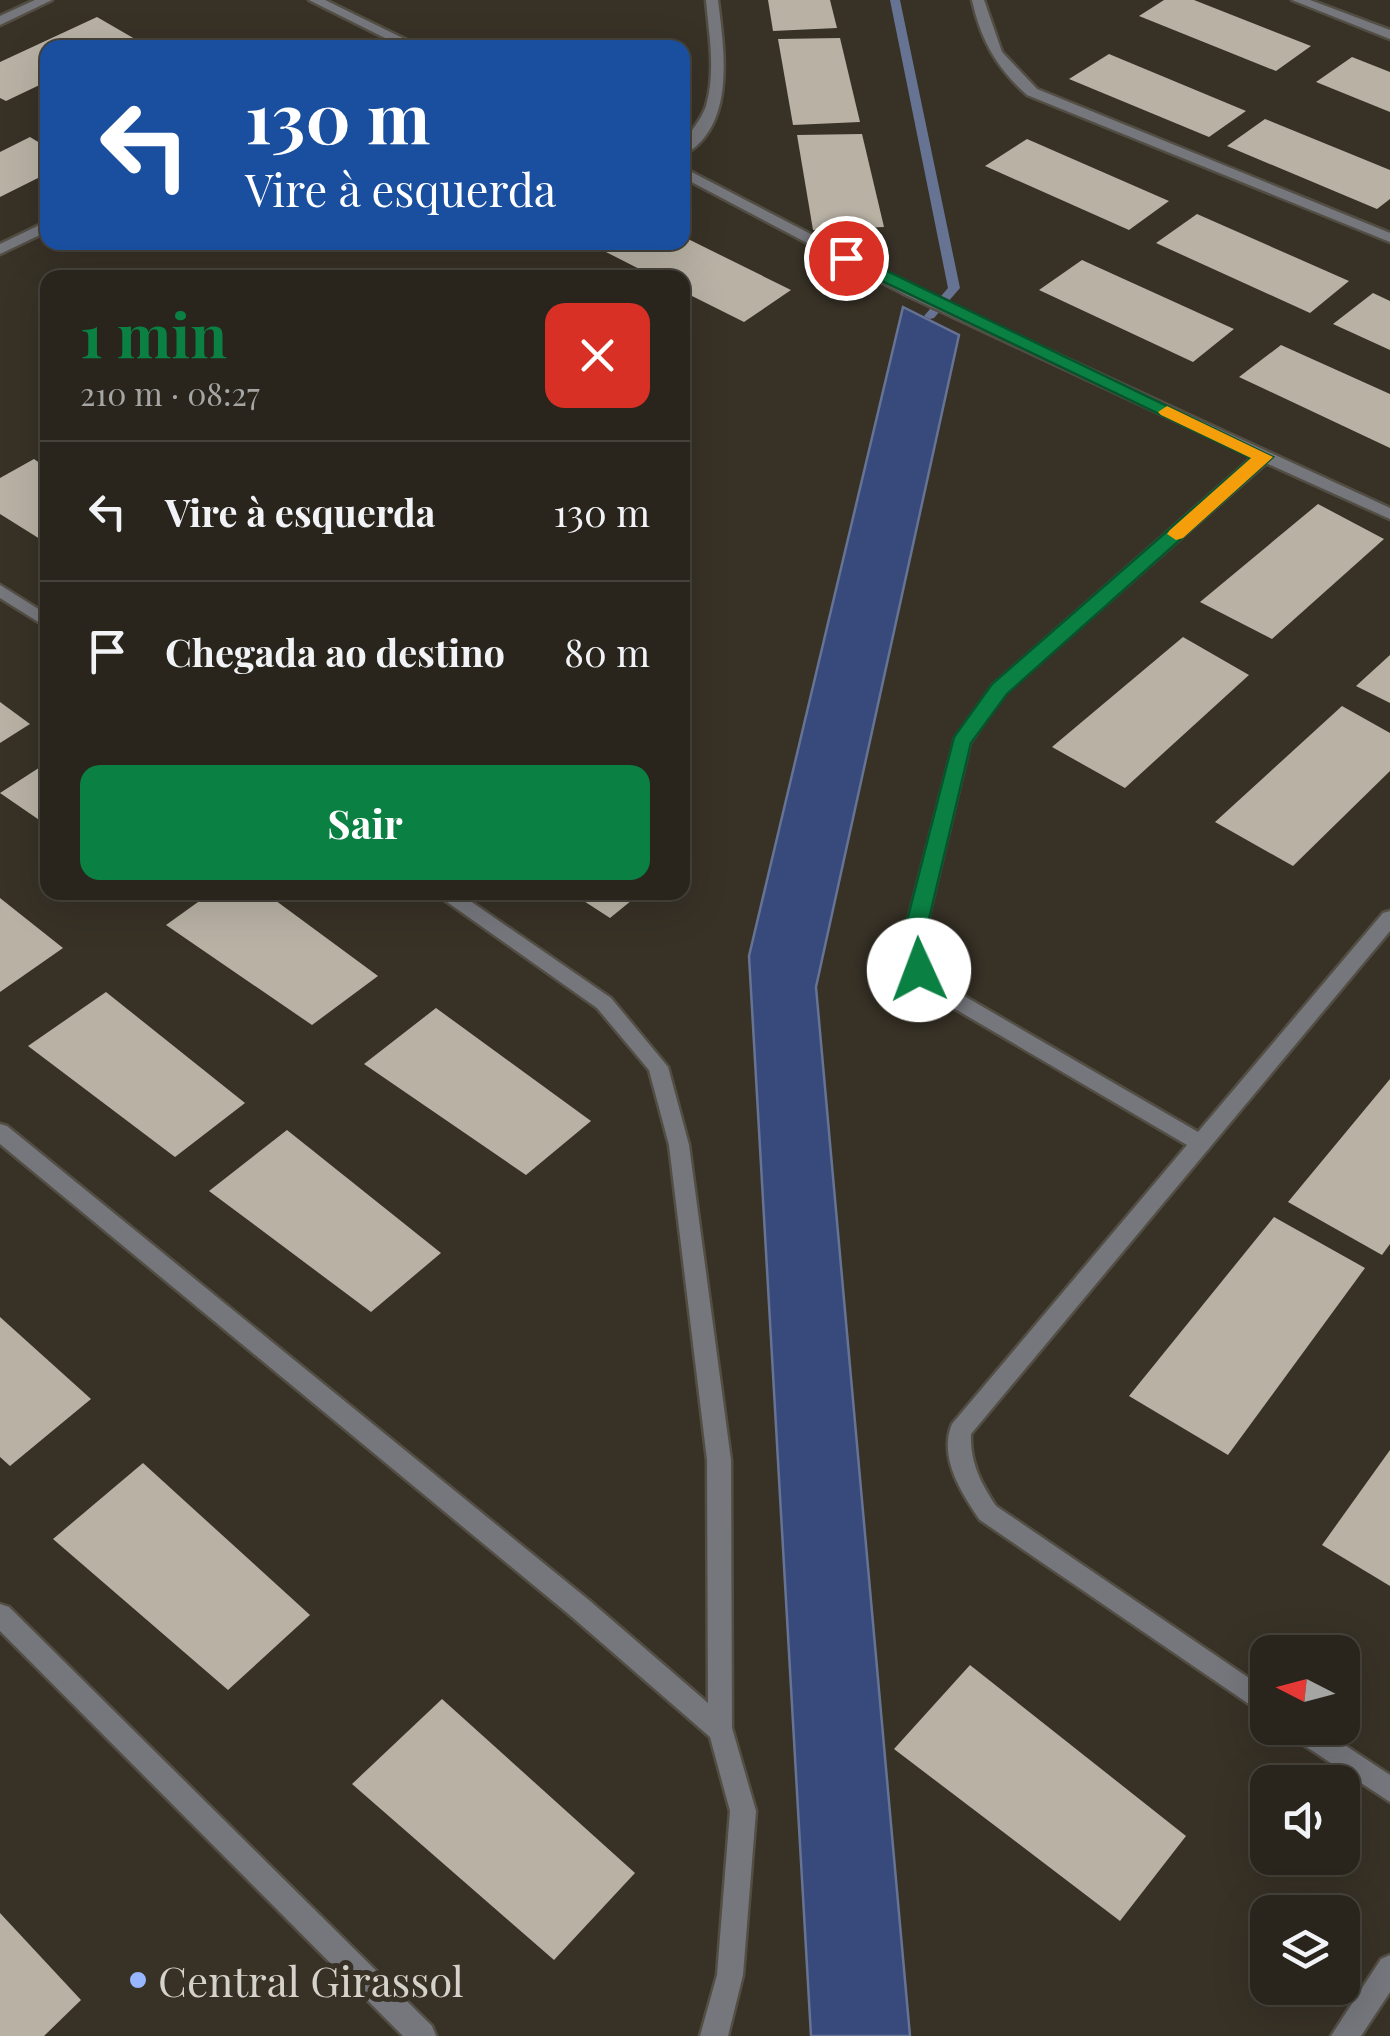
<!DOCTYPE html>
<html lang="pt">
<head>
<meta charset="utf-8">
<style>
  body { margin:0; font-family:"Playfair Display",serif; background:#353129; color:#f1f3f6; height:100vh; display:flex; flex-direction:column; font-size:38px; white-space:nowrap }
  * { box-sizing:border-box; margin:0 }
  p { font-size:32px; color:#a5a5a3 }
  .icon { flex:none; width:55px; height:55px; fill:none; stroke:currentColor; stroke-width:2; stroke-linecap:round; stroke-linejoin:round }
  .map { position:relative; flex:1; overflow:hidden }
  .side { position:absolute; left:40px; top:270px; width:650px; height:630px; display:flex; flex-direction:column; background:#29251c; border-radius:20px; box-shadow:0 10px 40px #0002,0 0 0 2px #45423b }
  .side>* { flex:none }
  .top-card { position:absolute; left:40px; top:40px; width:650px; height:210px; border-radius:20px; box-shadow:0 10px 40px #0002,0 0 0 2px #45423b; background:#1a4fa0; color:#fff; overflow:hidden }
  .needle { width:65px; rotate:276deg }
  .controls { position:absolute; left:1250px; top:1635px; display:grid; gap:20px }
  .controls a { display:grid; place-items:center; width:110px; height:110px; border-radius:20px; background:#29251c; box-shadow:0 10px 40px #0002,0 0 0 2px #45423b; font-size:50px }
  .pin { position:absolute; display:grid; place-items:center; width:85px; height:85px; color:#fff; margin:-42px; border:5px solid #fff; border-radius:50%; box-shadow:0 2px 10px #0007 }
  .me { position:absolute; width:110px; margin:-55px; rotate:358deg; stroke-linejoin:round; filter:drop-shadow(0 0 8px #0008) }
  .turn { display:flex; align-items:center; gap:35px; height:210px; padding:0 40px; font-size:45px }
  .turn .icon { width:130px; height:130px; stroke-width:2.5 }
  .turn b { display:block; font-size:70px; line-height:85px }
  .round { display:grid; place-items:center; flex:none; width:105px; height:105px; border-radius:20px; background:#353129 }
  .head { display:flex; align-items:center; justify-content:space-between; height:170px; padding:0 40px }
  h1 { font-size:60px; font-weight:700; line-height:75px; color:#0b8043 }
  .cta { display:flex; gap:20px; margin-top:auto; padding:20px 40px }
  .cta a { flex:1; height:115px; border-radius:20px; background:#0b8043; color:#fff; font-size:40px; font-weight:700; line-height:115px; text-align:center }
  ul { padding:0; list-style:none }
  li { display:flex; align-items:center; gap:30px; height:140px; padding:0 40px; border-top:2px solid #45423b }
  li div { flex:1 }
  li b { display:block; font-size:38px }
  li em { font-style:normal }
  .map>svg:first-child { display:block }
  .water { fill:#374a7b; stroke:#667393; stroke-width:2.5 }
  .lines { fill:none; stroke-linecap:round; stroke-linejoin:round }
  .stream { fill:#667393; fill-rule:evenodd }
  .building { fill:#b8b1a4 }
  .minor-casing { stroke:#534e44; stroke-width:5 }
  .minor { fill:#75777d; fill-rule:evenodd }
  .route { fill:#0b8043; stroke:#07532c; stroke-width:2.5 }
  .slow { fill:#f59e0b }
  .poi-dot { fill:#97b6fd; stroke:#373126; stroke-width:4 }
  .labels { text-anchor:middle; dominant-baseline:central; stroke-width:10; stroke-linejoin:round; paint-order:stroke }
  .near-poi-label { font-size:42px; fill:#d5d2cb; stroke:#373126; text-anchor:start }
</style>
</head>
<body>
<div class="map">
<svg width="1390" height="2036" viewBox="0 0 1390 2036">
  <rect width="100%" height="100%" fill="#373126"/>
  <polygon class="water" points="903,307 959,335 816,987 910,2036 811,2036 749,956"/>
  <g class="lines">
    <polygon class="stream" points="890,0 900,0 960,288 934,318 930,319 924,316 948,288"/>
  </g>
  <g class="building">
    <polygon points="768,0 830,0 837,28 773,31"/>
    <polygon points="1164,0 1194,0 1311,46 1276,71 1139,16"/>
    <polygon points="97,17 135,39 117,48 48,48 48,81 6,101 0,98 0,62"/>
    <polygon points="840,38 860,122 793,125 778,39"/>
    <polygon points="1109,54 1246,111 1209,137 1069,79"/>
    <polygon points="1352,57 1390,72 1390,112 1316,82"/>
    <polygon points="1265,119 1390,170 1390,199 1377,209 1227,146"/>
    <polygon points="862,134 884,227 813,230 797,135"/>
    <polygon points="30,137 48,148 48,173 0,197 0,152"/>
    <polygon points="1027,139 1169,201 1129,230 985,166"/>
    <polygon points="1197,214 1349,281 1310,313 1156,243"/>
    <polygon points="682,236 791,290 744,322 682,291 682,278 657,278 606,252 622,242 682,242"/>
    <polygon points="1082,260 1234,329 1193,362 1039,290"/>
    <polygon points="1373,293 1390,301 1390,350 1333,324"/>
    <polygon points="1281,345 1390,394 1390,448 1239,377"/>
    <polygon points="34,459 48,469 48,544 0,514 0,478"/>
    <polygon points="1318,504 1384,539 1272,639 1200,602"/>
    <polygon points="1183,637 1249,675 1125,788 1052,747"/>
    <polygon points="1390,655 1390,703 1356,686"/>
    <polygon points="0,702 30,724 0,743"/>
    <polygon points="1342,706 1390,733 1390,771 1293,866 1215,822"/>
    <polygon points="48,762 48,826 0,793"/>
    <polygon points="212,892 264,892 378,976 312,1025 166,925"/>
    <polygon points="570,892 642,892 610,918"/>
    <polygon points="0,898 63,948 0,992"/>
    <polygon points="106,992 245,1103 175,1157 28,1046"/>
    <polygon points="436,1008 591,1121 526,1175 364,1064"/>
    <polygon points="1390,1079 1390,1244 1382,1255 1288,1202"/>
    <polygon points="287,1130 441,1253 371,1312 209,1191"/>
    <polygon points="1274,1217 1365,1268 1228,1455 1129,1396"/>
    <polygon points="0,1317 91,1399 10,1466 0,1457"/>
    <polygon points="1390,1450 1390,1586 1322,1545"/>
    <polygon points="143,1463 310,1615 228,1690 53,1539"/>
    <polygon points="970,1665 1186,1836 1120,1921 894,1749"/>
    <polygon points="442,1699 635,1873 554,1960 352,1784"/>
    <polygon points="0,1913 81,2000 44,2036 0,2036"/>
  </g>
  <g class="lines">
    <g class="minor-casing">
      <g id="minor">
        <polygon points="35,0 52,0 0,25 0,16"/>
        <polygon points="309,0 325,0 423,48 405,48"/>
        <path d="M706,0h12c6,50 19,127 -36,156 0,-18 18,-32 24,-50 10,-34 3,-72 0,-106z"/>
        <path d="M972,0h12l18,52 35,37 353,144v9l-363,-147c-31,-28 -46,-55 -55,-95z"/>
        <polygon points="1292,0 1310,0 1390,30 1390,39"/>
        <path d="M682,167l234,122 474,219v11l-124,-56 -261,230 -35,50 -48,201 6,23 19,19 251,146 185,-219 7,-2v20l-419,503c-1,29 10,49 25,72l272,185v26l-288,-197c-18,-26 -42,-63 -28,-96l235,-279 -254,-149 -21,-21 -10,-31 53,-206 38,-53 260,-228 -347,-162 -224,-118z"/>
        <polygon points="48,221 48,231 0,254 0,244"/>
        <polygon points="0,585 48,615 48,628 0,598"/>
        <polygon points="433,892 457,892 611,998 668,1067 689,1145 731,1460 732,1728 756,1811 743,1975 728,2036 700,2036 717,1975 730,1811 710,1737 572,1617 0,1144 0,1124 7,1126 590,1601 708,1703 707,1460 669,1145 649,1070 597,1008"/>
        <polygon points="0,1604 9,1607 432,2026 436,2036 403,2036 0,1631"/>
        <polygon points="1287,1728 1319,1728 1390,1775 1390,1802 1290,1736"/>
        <polygon points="1390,1955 1390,1992 1361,2036 1331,2036 1381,1959"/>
      </g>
    </g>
    <use href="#minor" class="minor"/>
  </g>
  <polygon class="route" points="840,254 852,254 1273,457 1007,694 971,743 923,944 930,970 919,978 908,970 901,944 954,737 992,684 1251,458 840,261"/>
  <polygon class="slow" points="1167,406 1273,457 1183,538 1176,540 1167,534 1170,530 1251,458 1161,415 1158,412"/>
  <circle class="poi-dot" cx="138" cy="1980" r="10"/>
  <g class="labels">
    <g class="near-poi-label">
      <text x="158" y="1980">Central Girassol</text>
    </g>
  </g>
</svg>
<div class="controls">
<a><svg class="needle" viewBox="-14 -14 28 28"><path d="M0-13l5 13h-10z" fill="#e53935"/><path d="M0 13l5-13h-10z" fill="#a5a5a3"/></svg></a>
<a><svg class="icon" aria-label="sound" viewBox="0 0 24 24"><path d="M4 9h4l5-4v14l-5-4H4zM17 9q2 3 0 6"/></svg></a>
<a><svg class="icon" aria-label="layers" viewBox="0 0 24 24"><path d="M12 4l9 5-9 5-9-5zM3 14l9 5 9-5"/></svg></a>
</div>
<div class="pin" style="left:846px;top:258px;background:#d93025"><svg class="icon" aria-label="arrive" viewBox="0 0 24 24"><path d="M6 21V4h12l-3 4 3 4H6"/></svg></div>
<svg class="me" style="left:919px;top:970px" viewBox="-20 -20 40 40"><circle r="19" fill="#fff"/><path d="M0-13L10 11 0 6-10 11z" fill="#0b8043"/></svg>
<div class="top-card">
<div class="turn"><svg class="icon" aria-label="left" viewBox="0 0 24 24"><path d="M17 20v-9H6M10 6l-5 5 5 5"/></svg><div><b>130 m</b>Vire à esquerda</div></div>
</div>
<section class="side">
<div class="head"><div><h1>1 min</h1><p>210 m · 08:27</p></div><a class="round" style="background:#d93025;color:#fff"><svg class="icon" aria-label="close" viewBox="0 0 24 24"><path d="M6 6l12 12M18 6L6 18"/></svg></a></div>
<ul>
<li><svg class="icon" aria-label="left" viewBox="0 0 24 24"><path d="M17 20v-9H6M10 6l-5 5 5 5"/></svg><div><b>Vire à esquerda</b></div><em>130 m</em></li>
<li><svg class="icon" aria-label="arrive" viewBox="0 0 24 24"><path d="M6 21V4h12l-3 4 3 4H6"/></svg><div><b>Chegada ao destino</b></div><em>80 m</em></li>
</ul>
<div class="cta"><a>Sair</a></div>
</section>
</div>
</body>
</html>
